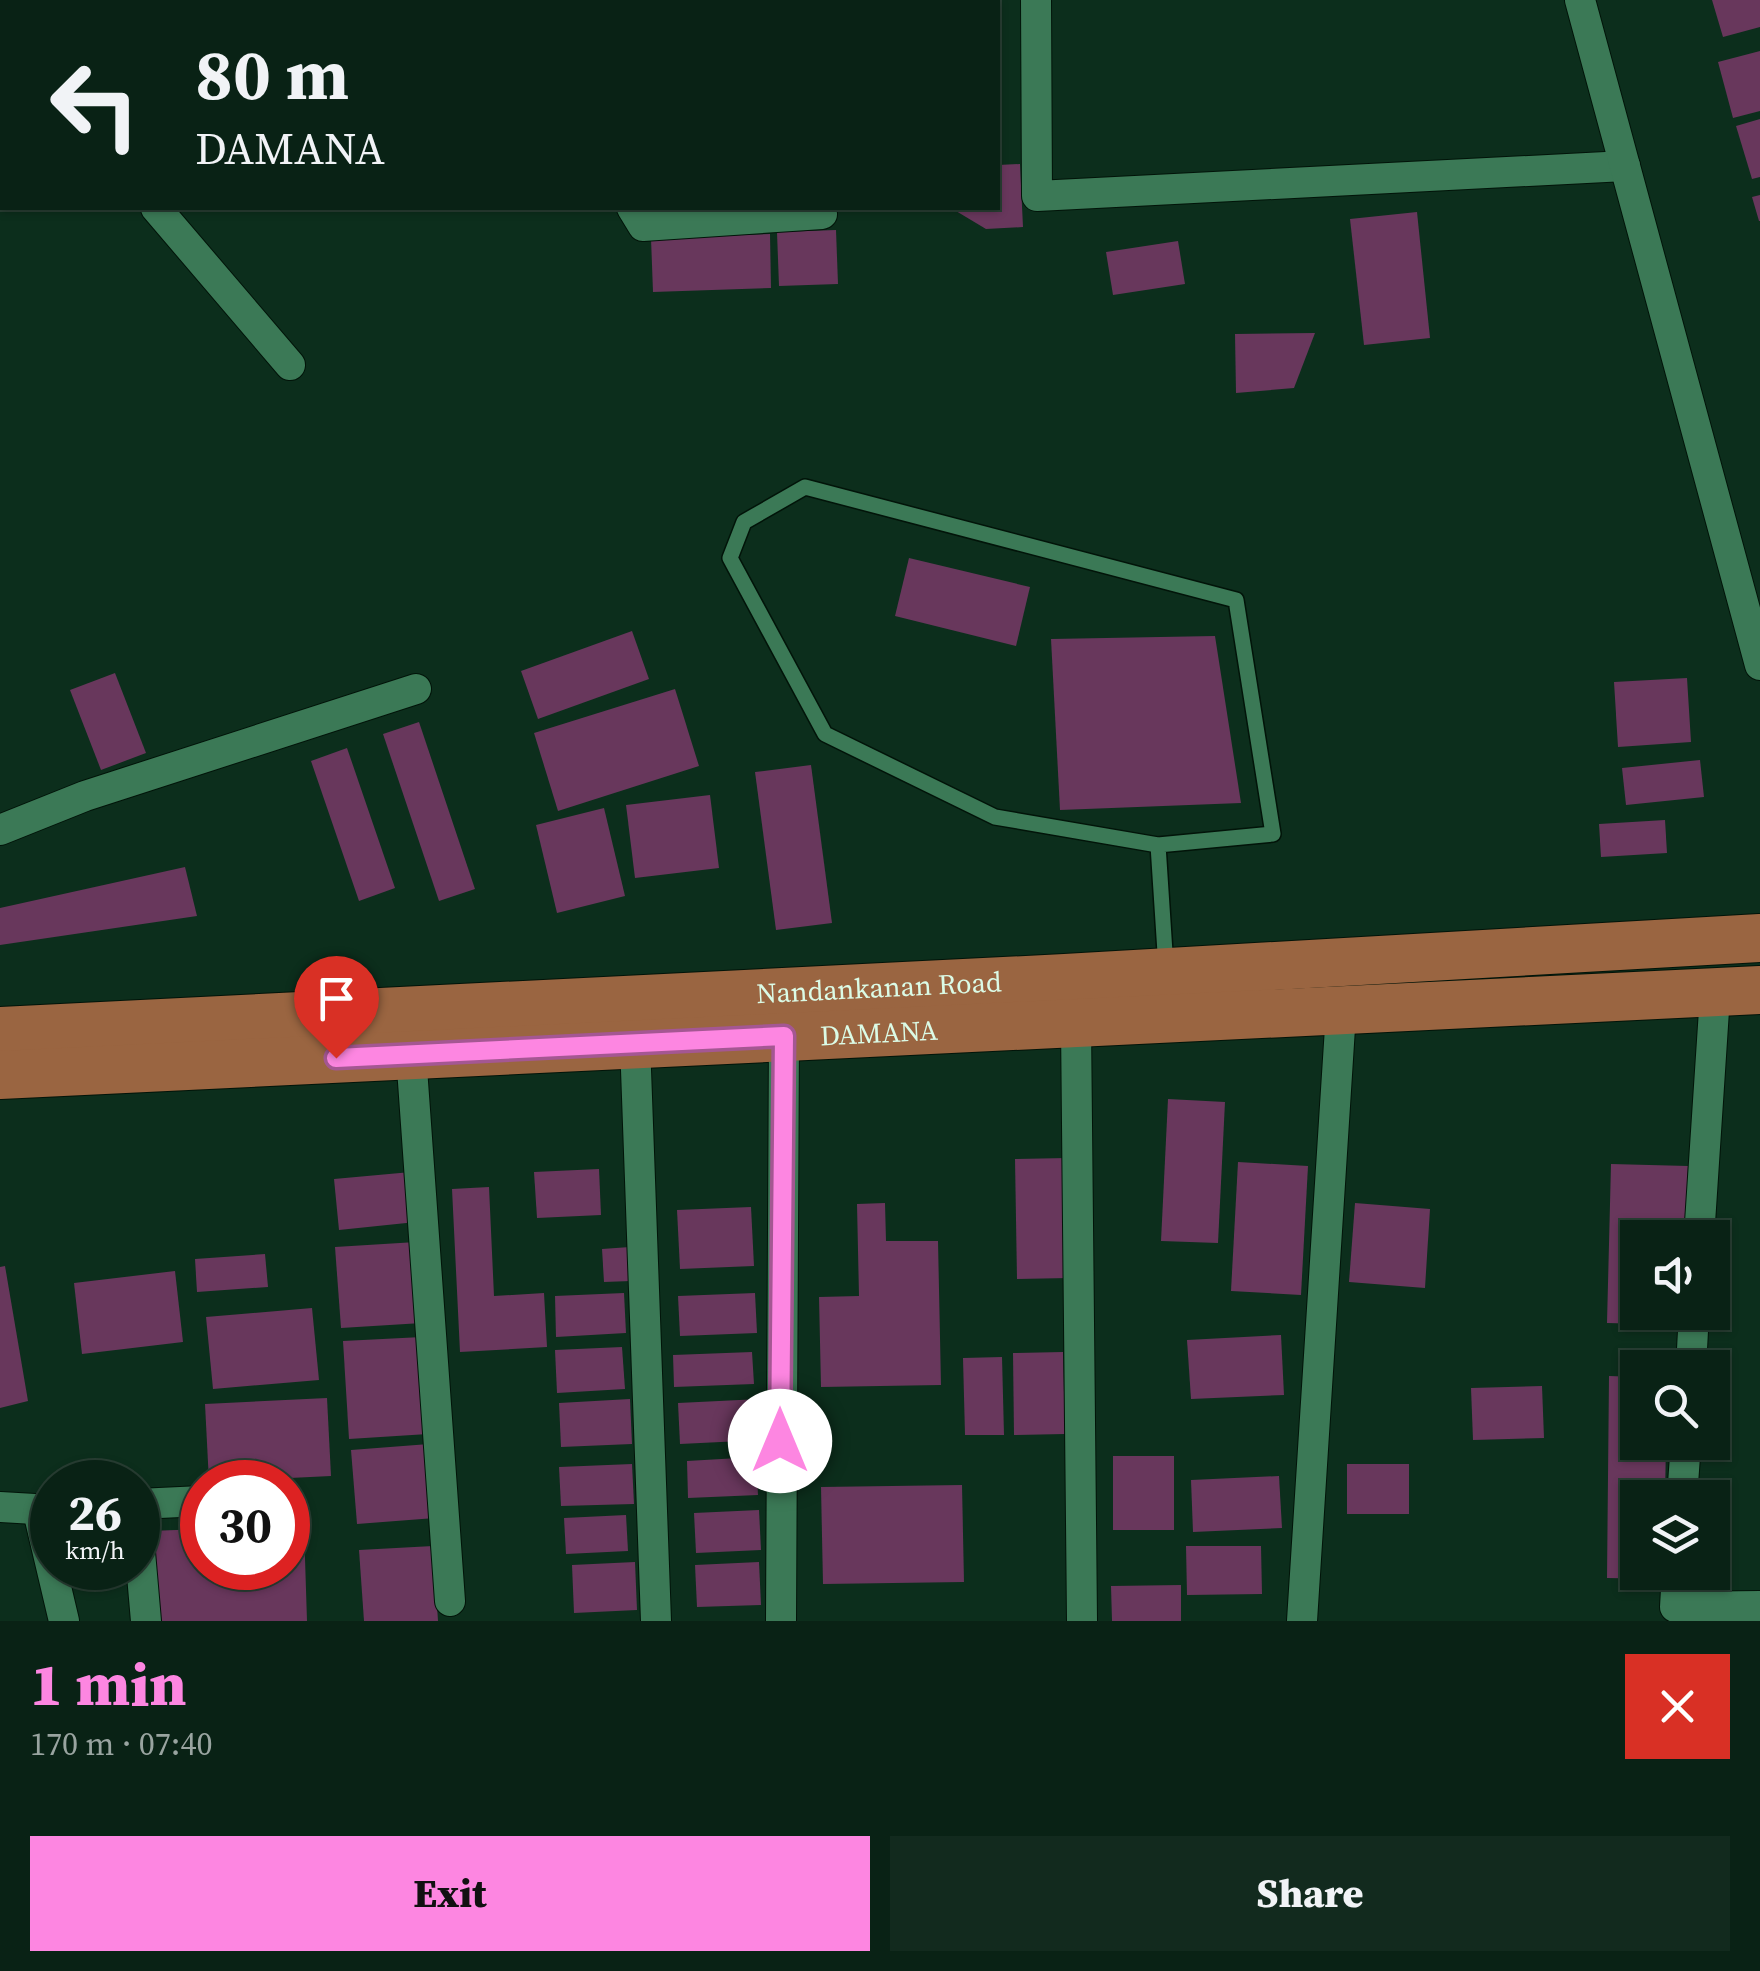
<!DOCTYPE html>
<html lang="en">
<head>
<meta charset="utf-8">
<style>
  body { margin:0; font-family:"Source Serif 4",serif; background:#122a1e; color:#f1f3f6; height:100vh; display:flex; flex-direction:column; font-size:38px; white-space:nowrap }
  * { box-sizing:border-box; margin:0 }
  p { font-size:32px; color:#99a4a0 }
  .icon { flex:none; width:55px; height:55px; fill:none; stroke:currentColor; stroke-width:2; stroke-linecap:round; stroke-linejoin:round }
  .map { position:relative; height:1621px; overflow:hidden }
  .sheet { display:flex; flex-direction:column; background:#092215; flex:1 }
  .sheet>* { flex:none }
  .hud { position:absolute; left:0px; top:0px; width:1000px; height:210px; box-shadow:0 2px 8px #0004,0 0 0 2px #293f34; background:#092215; color:#f1f3f6; overflow:hidden }
  .buttons { position:absolute; left:1620px; top:1220px; display:grid; gap:20px }
  .buttons a { display:grid; place-items:center; width:110px; height:110px; border-radius:0px; background:#092215; box-shadow:0 2px 8px #0004,0 0 0 2px #293f34; font-size:50px }
  .speed { position:absolute; left:30px; top:1460px; display:flex; gap:20px; font-size:50px; font-weight:700; text-align:center }
  .speed>* { display:grid; place-content:center; width:130px; height:130px; border-radius:50%; background:#092215; box-shadow:0 2px 8px #0004,0 0 0 2px #293f34; line-height:1 }
  .speed small { font-size:25px; font-weight:400 }
  .speed .limit { border:15px solid #d22; background:#fff; color:#111 }
  .pin { position:absolute; display:grid; place-items:center; width:85px; height:85px; color:#fff; margin:-102px -42px; border-radius:50% 50% 50% 0; rotate:-45deg; box-shadow:0 0 10px #0007 }
  .pin .icon { rotate:45deg }
  .me { position:absolute; width:110px; margin:-55px; rotate:0deg; stroke-linejoin:round; filter:drop-shadow(0 0 8px #0008) }
  .turn { display:flex; align-items:center; gap:35px; height:210px; padding:0 30px; font-size:45px }
  .turn .icon { width:130px; height:130px; stroke-width:2.5 }
  .turn b { display:block; font-size:70px; line-height:85px }
  .round { display:grid; place-items:center; flex:none; width:105px; height:105px; border-radius:0px; background:#122a1e }
  .summary { display:flex; align-items:center; justify-content:space-between; height:170px; padding:0 30px }
  h1 { font-size:60px; font-weight:800; line-height:75px; color:#fd86e1 }
  .button { display:flex; gap:20px; margin-top:auto; padding:20px 30px }
  .button a { flex:1; height:115px; border-radius:0px; background:#fd86e1; color:#111; font-size:40px; font-weight:800; line-height:115px; text-align:center }
  .button a+a { background:#122a1e; color:#f1f3f6 }
  .map>svg:first-child { display:block }
  .building { fill:#68375c }
  .lines { fill:none; stroke-linecap:round; stroke-linejoin:round }
  .service-casing { stroke:#021409; stroke-width:18 }
  .minor-casing { stroke:#021409; stroke-width:32 }
  .primary-casing { stroke:#021409; stroke-width:50 }
  .service { stroke:#3b7956; stroke-width:15 }
  .minor { stroke:#3b7956; stroke-width:30 }
  .primary { stroke:#9a6541; stroke-width:48 }
  .route-casing { stroke:#a45792; stroke-width:25 }
  .route { stroke:#fd86e1; stroke-width:18 }
  .labels { text-anchor:middle; dominant-baseline:central; stroke-width:10; stroke-linejoin:round; paint-order:stroke }
  .street-label { font-size:28px; fill:#dbfbe6; stroke:#0c2e1c }
</style>
</head>
<body>
<div class="map">
<svg width="1760" height="1621" viewBox="0 0 1760 1621">
  <rect width="100%" height="100%" fill="#0c2e1c"/>
  <g class="building">
    <polygon points="1712,0 1760,0 1760,27 1723,37"/>
    <polygon points="1760,51 1760,111 1733,118 1718,62"/>
    <polygon points="1760,119 1760,177 1752,179 1736,126"/>
    <polygon points="1020,164 1023,227 986,229 951,208 998,208 998,165"/>
    <polygon points="1760,195 1760,221 1759,221 1752,197"/>
    <polygon points="1417,212 1430,338 1364,345 1350,219"/>
    <polygon points="836,230 838,284 779,286 777,232"/>
    <polygon points="770,234 771,288 653,292 651,238"/>
    <polygon points="1178,241 1185,284 1113,295 1106,252"/>
    <polygon points="1315,333 1294,388 1236,393 1235,334"/>
    <polygon points="909,558 1030,587 1016,646 895,616"/>
    <polygon points="632,631 649,679 538,719 521,671"/>
    <polygon points="1215,636 1241,803 1060,810 1051,639"/>
    <polygon points="115,673 146,753 101,770 70,690"/>
    <polygon points="1687,678 1691,742 1618,747 1614,682"/>
    <polygon points="675,689 699,766 558,811 534,733"/>
    <polygon points="419,722 475,889 439,901 383,734"/>
    <polygon points="347,748 395,888 359,901 311,761"/>
    <polygon points="1700,760 1704,797 1626,805 1622,768"/>
    <polygon points="811,765 832,923 776,930 755,772"/>
    <polygon points="710,795 719,868 635,878 626,805"/>
    <polygon points="604,808 625,896 557,913 536,825"/>
    <polygon points="1665,820 1667,853 1601,857 1599,824"/>
    <polygon points="185,867 197,916 0,945 0,908"/>
    <polygon points="1168,1099 1225,1102 1218,1243 1161,1241"/>
    <polygon points="1067,1158 1069,1278 1017,1279 1015,1159"/>
    <polygon points="1238,1162 1308,1166 1301,1295 1231,1291"/>
    <polygon points="1611,1164 1688,1166 1686,1238 1638,1238 1638,1312 1684,1312 1684,1325 1607,1323"/>
    <polygon points="599,1169 601,1215 537,1218 534,1172"/>
    <polygon points="411,1172 416,1222 339,1230 334,1179"/>
    <polygon points="489,1187 494,1296 544,1293 547,1347 460,1352 452,1189"/>
    <polygon points="885,1203 886,1241 938,1241 941,1385 821,1387 819,1297 859,1296 857,1204"/>
    <polygon points="1355,1203 1430,1209 1425,1288 1349,1282"/>
    <polygon points="751,1207 754,1266 680,1269 677,1210"/>
    <polygon points="416,1242 422,1323 341,1328 335,1247"/>
    <polygon points="630,1247 631,1281 604,1282 602,1249"/>
    <polygon points="265,1254 268,1287 197,1292 195,1259"/>
    <polygon points="5,1266 28,1401 0,1408 0,1267"/>
    <polygon points="175,1271 183,1342 82,1354 74,1283"/>
    <polygon points="624,1293 626,1333 556,1337 555,1296"/>
    <polygon points="755,1293 757,1333 680,1336 678,1296"/>
    <polygon points="312,1308 319,1380 213,1389 206,1317"/>
    <polygon points="1281,1335 1284,1395 1191,1399 1187,1340"/>
    <polygon points="422,1337 428,1434 349,1439 343,1341"/>
    <polygon points="622,1347 625,1389 557,1393 555,1350"/>
    <polygon points="752,1352 754,1384 674,1387 673,1355"/>
    <polygon points="1063,1352 1065,1434 1014,1435 1013,1353"/>
    <polygon points="1002,1357 1004,1435 965,1435 963,1358"/>
    <polygon points="1609,1376 1638,1377 1638,1442 1666,1442 1665,1498 1638,1498 1638,1572 1664,1572 1664,1579 1607,1578"/>
    <polygon points="1542,1386 1544,1438 1473,1440 1471,1388"/>
    <polygon points="327,1398 331,1476 209,1482 205,1404"/>
    <polygon points="630,1399 632,1444 561,1447 559,1403"/>
    <polygon points="760,1399 762,1440 680,1444 678,1403"/>
    <polygon points="429,1444 435,1518 357,1524 351,1450"/>
    <rect x="1113" y="1456" width="61" height="74"/>
    <polygon points="756,1457 758,1495 688,1498 687,1461"/>
    <polygon points="632,1464 634,1504 561,1506 559,1467"/>
    <rect x="1347" y="1464" width="62" height="50"/>
    <polygon points="1279,1476 1282,1528 1193,1532 1191,1480"/>
    <polygon points="962,1485 964,1582 823,1584 821,1487"/>
    <polygon points="759,1510 761,1550 696,1553 694,1513"/>
    <polygon points="626,1515 628,1551 566,1554 564,1518"/>
    <polygon points="304,1527 307,1621 152,1621 150,1531 202,1529 202,1568 288,1568 288,1528"/>
    <polygon points="433,1546 438,1621 364,1621 359,1550"/>
    <polygon points="1186,1546 1261,1546 1262,1594 1187,1595"/>
    <polygon points="635,1562 637,1610 574,1613 572,1565"/>
    <polygon points="759,1562 761,1605 697,1607 695,1565"/>
    <polygon points="1181,1585 1181,1621 1112,1621 1111,1586"/>
  </g>
  <g class="lines">
    <g class="service-casing">
      <polyline id="service" points="1158,845 1273,834 1236,600 805,487 744,522 730,558 825,734 995,817 1158,845 1166,968"/>
    </g>
    <g class="minor-casing">
      <g id="minor">
        <polyline points="2,0 3,2"/>
        <polyline points="628,0 628,2"/>
        <polyline points="1036,0 1037,196 1625,166"/>
        <polyline points="1580,0 1760,665"/>
        <polyline points="156,208 290,365"/>
        <polyline points="632,208 643,226 822,214"/>
        <polyline points="0,830 85,796 416,689"/>
        <polyline points="1076,1024 1082,1621"/>
        <polyline points="635,1042 656,1621"/>
        <polyline points="411,1054 450,1601"/>
        <polyline points="1699,1238 1715,995"/>
        <polyline points="1691,1368 1694,1312"/>
        <polyline points="1682,1498 1686,1442"/>
        <polyline points="138,1504 202,1501"/>
        <polyline points="0,1507 52,1510"/>
        <polyline points="38,1511 64,1621"/>
        <polyline points="138,1529 146,1621"/>
        <polyline points="1677,1572 1675,1607 1760,1606"/>
        <polyline points="781,1621 784,1036"/>
        <polyline points="1302,1621 1341,1012"/>
      </g>
    </g>
    <g class="primary-casing">
      <g id="primary">
        <path id="s1" d="M0,1031l1065,-53 695,-40"/>
        <path id="s2" d="M0,1075l1760,-85"/>
      </g>
    </g>
    <use href="#service" class="service"/>
    <use href="#minor" class="minor"/>
    <use href="#primary" class="primary"/>
  </g>
  <g class="lines">
    <g class="route-casing">
      <polyline id="route" points="336,1058 784,1036 780,1441"/>
    </g>
    <use href="#route" class="route"/>
  </g>
  <g class="labels">
    <g class="street-label">
      <text stroke="none"><textPath href="#s1" startOffset="880">Nandankanan Road</textPath></text>
      <text stroke="none"><textPath href="#s2" startOffset="880">DAMANA</textPath></text>
    </g>
  </g>
</svg>
<div class="buttons">
<a><svg class="icon" aria-label="sound" viewBox="0 0 24 24"><path d="M4 9h4l5-4v14l-5-4H4zM17 9q2 3 0 6"/></svg></a>
<a><svg class="icon" aria-label="search" viewBox="0 0 24 24"><circle cx="10" cy="10" r="6"/><path d="M15 15l6 6"/></svg></a>
<a><svg class="icon" aria-label="layers" viewBox="0 0 24 24"><path d="M12 4l9 5-9 5-9-5zM3 14l9 5 9-5"/></svg></a>
</div>
<div class="speed"><div>26<small>km/h</small></div><div class="limit">30</div></div>
<div class="pin" style="left:336px;top:1058px;background:#d93025"><svg class="icon" aria-label="arrive" viewBox="0 0 24 24"><path d="M6 21V4h12l-3 4 3 4H6"/></svg></div>
<svg class="me" style="left:780px;top:1441px" viewBox="-20 -20 40 40"><circle r="19" fill="#fff"/><path d="M0-13L10 11 0 6-10 11z" fill="#fd86e1"/></svg>
<div class="hud">
<div class="turn"><svg class="icon" aria-label="left" viewBox="0 0 24 24"><path d="M17 20v-9H6M10 6l-5 5 5 5"/></svg><div><b>80 m</b>DAMANA</div></div>
</div>
</div>
<section class="sheet">
<div class="summary"><div><h1>1 min</h1><p>170 m · 07:40</p></div><a class="round" style="background:#d93025;color:#fff"><svg class="icon" aria-label="close" viewBox="0 0 24 24"><path d="M6 6l12 12M18 6L6 18"/></svg></a></div>
<div class="button"><a>Exit</a><a>Share</a></div>
</section>
</body>
</html>
